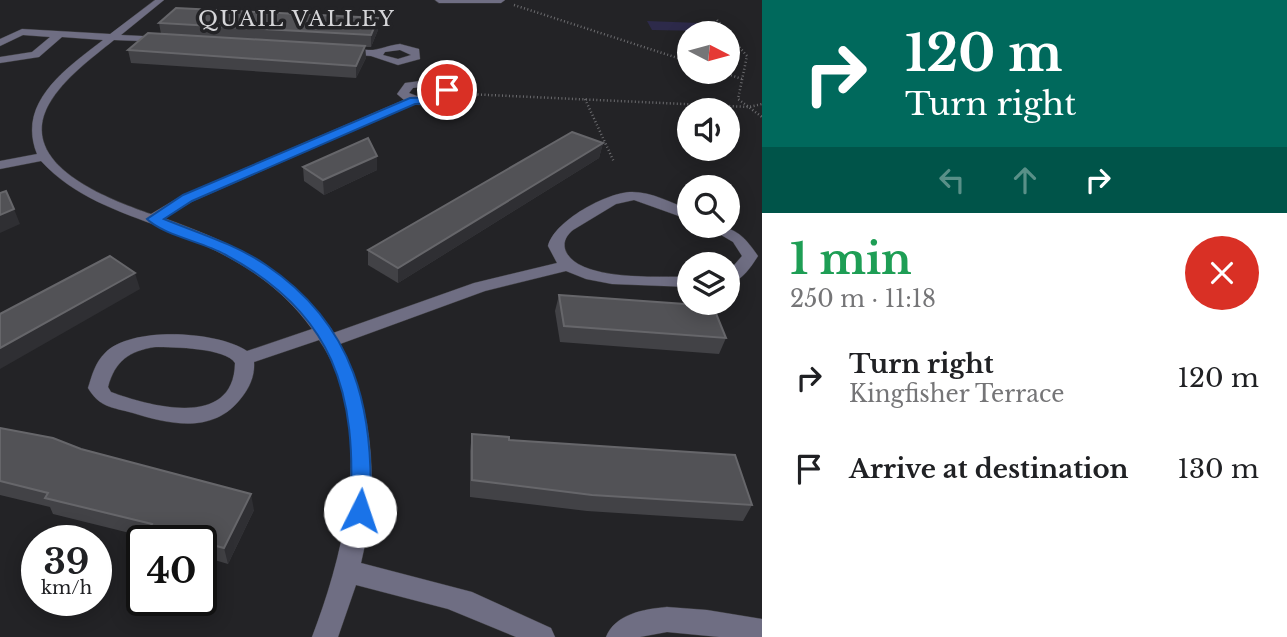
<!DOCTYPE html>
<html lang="en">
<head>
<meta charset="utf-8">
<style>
  body { margin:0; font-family:"Libre Baskerville",serif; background:#f6f6f6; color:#202124; height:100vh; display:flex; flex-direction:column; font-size:26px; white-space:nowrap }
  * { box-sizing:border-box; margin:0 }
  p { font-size:23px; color:#757577 }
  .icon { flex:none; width:38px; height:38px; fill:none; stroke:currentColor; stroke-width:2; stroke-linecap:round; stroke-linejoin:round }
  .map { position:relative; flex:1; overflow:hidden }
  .side { display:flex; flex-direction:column; background:#fff; width:525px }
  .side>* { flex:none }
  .guide { background:#00695c; color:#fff; overflow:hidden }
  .needle { width:46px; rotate:96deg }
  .tools { position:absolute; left:677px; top:21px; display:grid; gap:14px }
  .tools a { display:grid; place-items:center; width:63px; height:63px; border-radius:50%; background:#fff; box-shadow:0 4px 18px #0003; font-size:35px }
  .speed { position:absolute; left:21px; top:525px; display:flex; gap:14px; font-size:35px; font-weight:700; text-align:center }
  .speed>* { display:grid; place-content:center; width:91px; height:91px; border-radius:50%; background:#fff; box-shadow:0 4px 18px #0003; line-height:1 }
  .speed small { font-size:18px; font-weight:400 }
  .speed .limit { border:4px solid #111; border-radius:10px; background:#fff; color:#111 }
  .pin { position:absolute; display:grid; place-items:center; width:60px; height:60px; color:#fff; margin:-30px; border:4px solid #fff; border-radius:50%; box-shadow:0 2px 7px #0007 }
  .me { position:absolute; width:77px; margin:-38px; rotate:4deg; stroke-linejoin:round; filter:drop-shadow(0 0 5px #0008) }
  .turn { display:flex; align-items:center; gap:24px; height:147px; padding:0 28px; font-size:32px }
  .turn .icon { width:91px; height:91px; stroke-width:2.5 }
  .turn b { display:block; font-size:49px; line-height:60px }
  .lanes { display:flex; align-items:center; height:66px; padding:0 28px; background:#0003; justify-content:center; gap:35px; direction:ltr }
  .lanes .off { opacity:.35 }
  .round { display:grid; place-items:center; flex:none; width:74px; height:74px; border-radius:37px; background:#f6f6f6 }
  .head { display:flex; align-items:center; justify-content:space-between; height:119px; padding:0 28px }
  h1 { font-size:42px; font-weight:700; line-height:52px; color:#1e9e55 }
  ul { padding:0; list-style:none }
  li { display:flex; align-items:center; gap:21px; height:91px; padding:0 28px }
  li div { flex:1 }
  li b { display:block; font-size:26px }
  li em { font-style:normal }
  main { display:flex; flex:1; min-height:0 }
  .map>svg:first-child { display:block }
  .green { fill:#2d2a4a }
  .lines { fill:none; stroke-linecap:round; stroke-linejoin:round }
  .minor-casing { stroke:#3f3f42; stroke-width:1 }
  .path { stroke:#6d6d70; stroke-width:2.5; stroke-dasharray:1 2.5; stroke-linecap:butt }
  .minor { fill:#6f6e83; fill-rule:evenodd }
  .wall { fill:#424246 }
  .shaded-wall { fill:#2f2f33 }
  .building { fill:#525256; stroke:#66666a; stroke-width:2 }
  .route { fill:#1a73e8; stroke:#114b97; stroke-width:2 }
  .labels { text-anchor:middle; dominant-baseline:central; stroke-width:7; stroke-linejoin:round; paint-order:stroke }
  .far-neighbourhood-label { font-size:21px; letter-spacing:2px; fill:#d5d5d8; stroke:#232326 }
</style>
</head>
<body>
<main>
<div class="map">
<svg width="762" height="637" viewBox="0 0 762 637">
  <rect width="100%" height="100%" fill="#232326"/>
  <polygon class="green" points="647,21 700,23 706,31 652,30"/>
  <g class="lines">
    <g class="minor-casing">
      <g id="minor">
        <path d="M155,0h9l-43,35 42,2 5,3 -2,2 -52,-2c-22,18 -50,38 -65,64 -34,61 60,95 102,110l32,-19 221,-95 -7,-6 8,-11 23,-3 23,8 3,7c-11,10 -26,12 -40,9l-221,97 -29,17c60,22 118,47 157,99 5,7 11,10 12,16l141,-50 83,-20 -9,-17c6,-25 59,-54 84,-54 20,0 40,11 58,18v10l-56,-20 -18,4 -43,26c-6,5 -10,11 -8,19 10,33 96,27 125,28v10l-78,-3 -26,-5 -20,-8 -81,20 -145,53c35,70 39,143 21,219l111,29 79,36 4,9h-39l-68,-28 -92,-24 -18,52h-26c33,-86 65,-214 7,-297l-65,22c1,13 -4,25 -12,35 -27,37 -71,28 -109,16 -21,-6 -33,-5 -45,-25 4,-13 7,-25 17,-35 26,-27 112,-22 142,-2l65,-22c-37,-52 -91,-79 -149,-101 -45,-17 -89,-31 -122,-67l-41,8v-8l37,-7c-21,-52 30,-86 66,-114l-41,-3 -23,20 -39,6v-6l32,-5 18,-15 -27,-2 -23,11v-7l22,-10 88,5zM428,86l12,4 2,4 -17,5 -16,-6 4,-5zM155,347c19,0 71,1 80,16 -1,67 -86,43 -124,29l-3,-5c7,-26 21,-36 47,-40z"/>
        <polygon points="435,0 505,0 501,3 439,3"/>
        <path d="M400,44l19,5 1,10 -22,6 -27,-9 -27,-2 -5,-3c10,-6 22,0 34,-1 8,-1 17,-5 27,-6zM400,50l11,5 -13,4 -15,-4 2,-3z"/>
        <path d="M706,226c28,0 36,7 52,30 -8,12 -15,24 -30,28v-12l14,-16 -9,-14z"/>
        <path d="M667,607l40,3 55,9v18h-43l-52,-5 -27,5h-34c9,-23 38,-28 61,-30z"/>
      </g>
    </g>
    <g class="path">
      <polyline points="514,5 690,62"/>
      <polyline points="717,20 728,33"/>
      <polyline points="728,34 747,56 738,99 762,117"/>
      <polyline points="721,72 742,79"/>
      <polyline points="467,94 749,107 762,104"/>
      <polyline points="585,99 614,162"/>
    </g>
    <use href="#minor" class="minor"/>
  </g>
  <g class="wall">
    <polygon points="159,23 378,30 371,47 365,47 366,58 356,78 131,63 128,50 161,34"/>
    <polygon points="603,143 599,158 398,283 368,265 368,250"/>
    <polygon points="377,156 377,170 324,195 304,181 303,167"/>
    <polygon points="559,295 726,338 719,354 560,342 555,311"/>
    <polygon points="0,428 254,510 228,564 201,556 201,541 154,541 154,539 53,514 50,507 0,495"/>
    <polygon points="472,434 509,440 752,505 743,521 587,511 470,497 470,451"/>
  </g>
  <g class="shaded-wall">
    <polygon points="378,18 378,30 371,47 371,35"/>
    <polygon points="365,46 366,58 356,78 356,66"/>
    <polygon points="603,143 599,158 398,283 398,268"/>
    <polygon points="377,156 377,170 324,195 323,180"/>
    <polygon points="14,209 20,224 0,233 0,215"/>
    <polygon points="135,273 140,289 0,369 0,348"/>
    <polygon points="251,494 254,510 228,564 224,548"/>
  </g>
  <g class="building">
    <polygon points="176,8 378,18 371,35 159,23"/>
    <polygon points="148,33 365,46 356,66 128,50"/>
    <polygon points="572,132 603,143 398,268 368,250"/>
    <polygon points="368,138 377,156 323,180 303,167"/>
    <polygon points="6,191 14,209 0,215 0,193"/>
    <polygon points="110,256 135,273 0,348 0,314"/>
    <polygon points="559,295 713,306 726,338 564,326"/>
    <polygon points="0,428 53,438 81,449 251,494 224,548 201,542 201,541 197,541 150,528 152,524 45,498 48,493 0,481"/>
    <polygon points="472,434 509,437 509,440 735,455 752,505 592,495 472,480"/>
  </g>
  <path class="route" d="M444,88h7l2,7 -13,8 -25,1 -223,97 -28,18c34,14 71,25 102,46 89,60 109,145 104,246l-3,6 -7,3 -7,-3 -3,-6c8,-118 -16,-199 -126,-257 -21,-12 -61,-19 -77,-35l36,-24 227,-97 28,-1z"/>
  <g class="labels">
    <g class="far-neighbourhood-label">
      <text x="297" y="19">QUAIL VALLEY</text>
    </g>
  </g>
</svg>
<div class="tools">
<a><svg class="needle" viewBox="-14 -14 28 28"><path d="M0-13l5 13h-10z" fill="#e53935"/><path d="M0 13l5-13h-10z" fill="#757577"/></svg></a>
<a><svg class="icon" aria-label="sound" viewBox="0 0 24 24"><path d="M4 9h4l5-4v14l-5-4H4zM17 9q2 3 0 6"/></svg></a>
<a><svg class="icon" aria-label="search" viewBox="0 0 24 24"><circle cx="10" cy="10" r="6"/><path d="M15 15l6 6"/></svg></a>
<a><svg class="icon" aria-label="layers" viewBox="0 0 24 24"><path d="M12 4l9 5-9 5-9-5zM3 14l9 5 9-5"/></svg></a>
</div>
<div class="speed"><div>39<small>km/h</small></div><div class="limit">40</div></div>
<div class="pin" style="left:447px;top:90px;background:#d93025"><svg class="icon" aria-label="arrive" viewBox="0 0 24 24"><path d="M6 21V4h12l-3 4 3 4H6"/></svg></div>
<svg class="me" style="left:360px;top:511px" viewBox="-20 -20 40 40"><circle r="19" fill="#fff"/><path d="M0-13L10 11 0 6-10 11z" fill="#1a73e8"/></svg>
</div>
<section class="side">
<div class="guide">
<div class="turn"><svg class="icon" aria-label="right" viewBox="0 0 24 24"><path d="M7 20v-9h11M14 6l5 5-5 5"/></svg><div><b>120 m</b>Turn right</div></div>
<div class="lanes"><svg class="icon off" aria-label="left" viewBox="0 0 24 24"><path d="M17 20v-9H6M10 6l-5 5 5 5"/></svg><svg class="icon off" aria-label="ahead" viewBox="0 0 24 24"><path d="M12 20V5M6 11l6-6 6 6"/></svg><svg class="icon" aria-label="right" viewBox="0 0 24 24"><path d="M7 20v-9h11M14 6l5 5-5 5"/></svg></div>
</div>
<div class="head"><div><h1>1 min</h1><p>250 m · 11:18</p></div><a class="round" style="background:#d93025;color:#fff"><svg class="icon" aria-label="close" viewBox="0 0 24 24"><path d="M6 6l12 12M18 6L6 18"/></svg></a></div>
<ul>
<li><svg class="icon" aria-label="right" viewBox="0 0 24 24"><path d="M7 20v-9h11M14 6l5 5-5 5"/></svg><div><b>Turn right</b><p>Kingfisher Terrace</p></div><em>120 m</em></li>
<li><svg class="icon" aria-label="arrive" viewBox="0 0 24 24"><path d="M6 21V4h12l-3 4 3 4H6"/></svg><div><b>Arrive at destination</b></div><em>130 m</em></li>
</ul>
</section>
</main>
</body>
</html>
